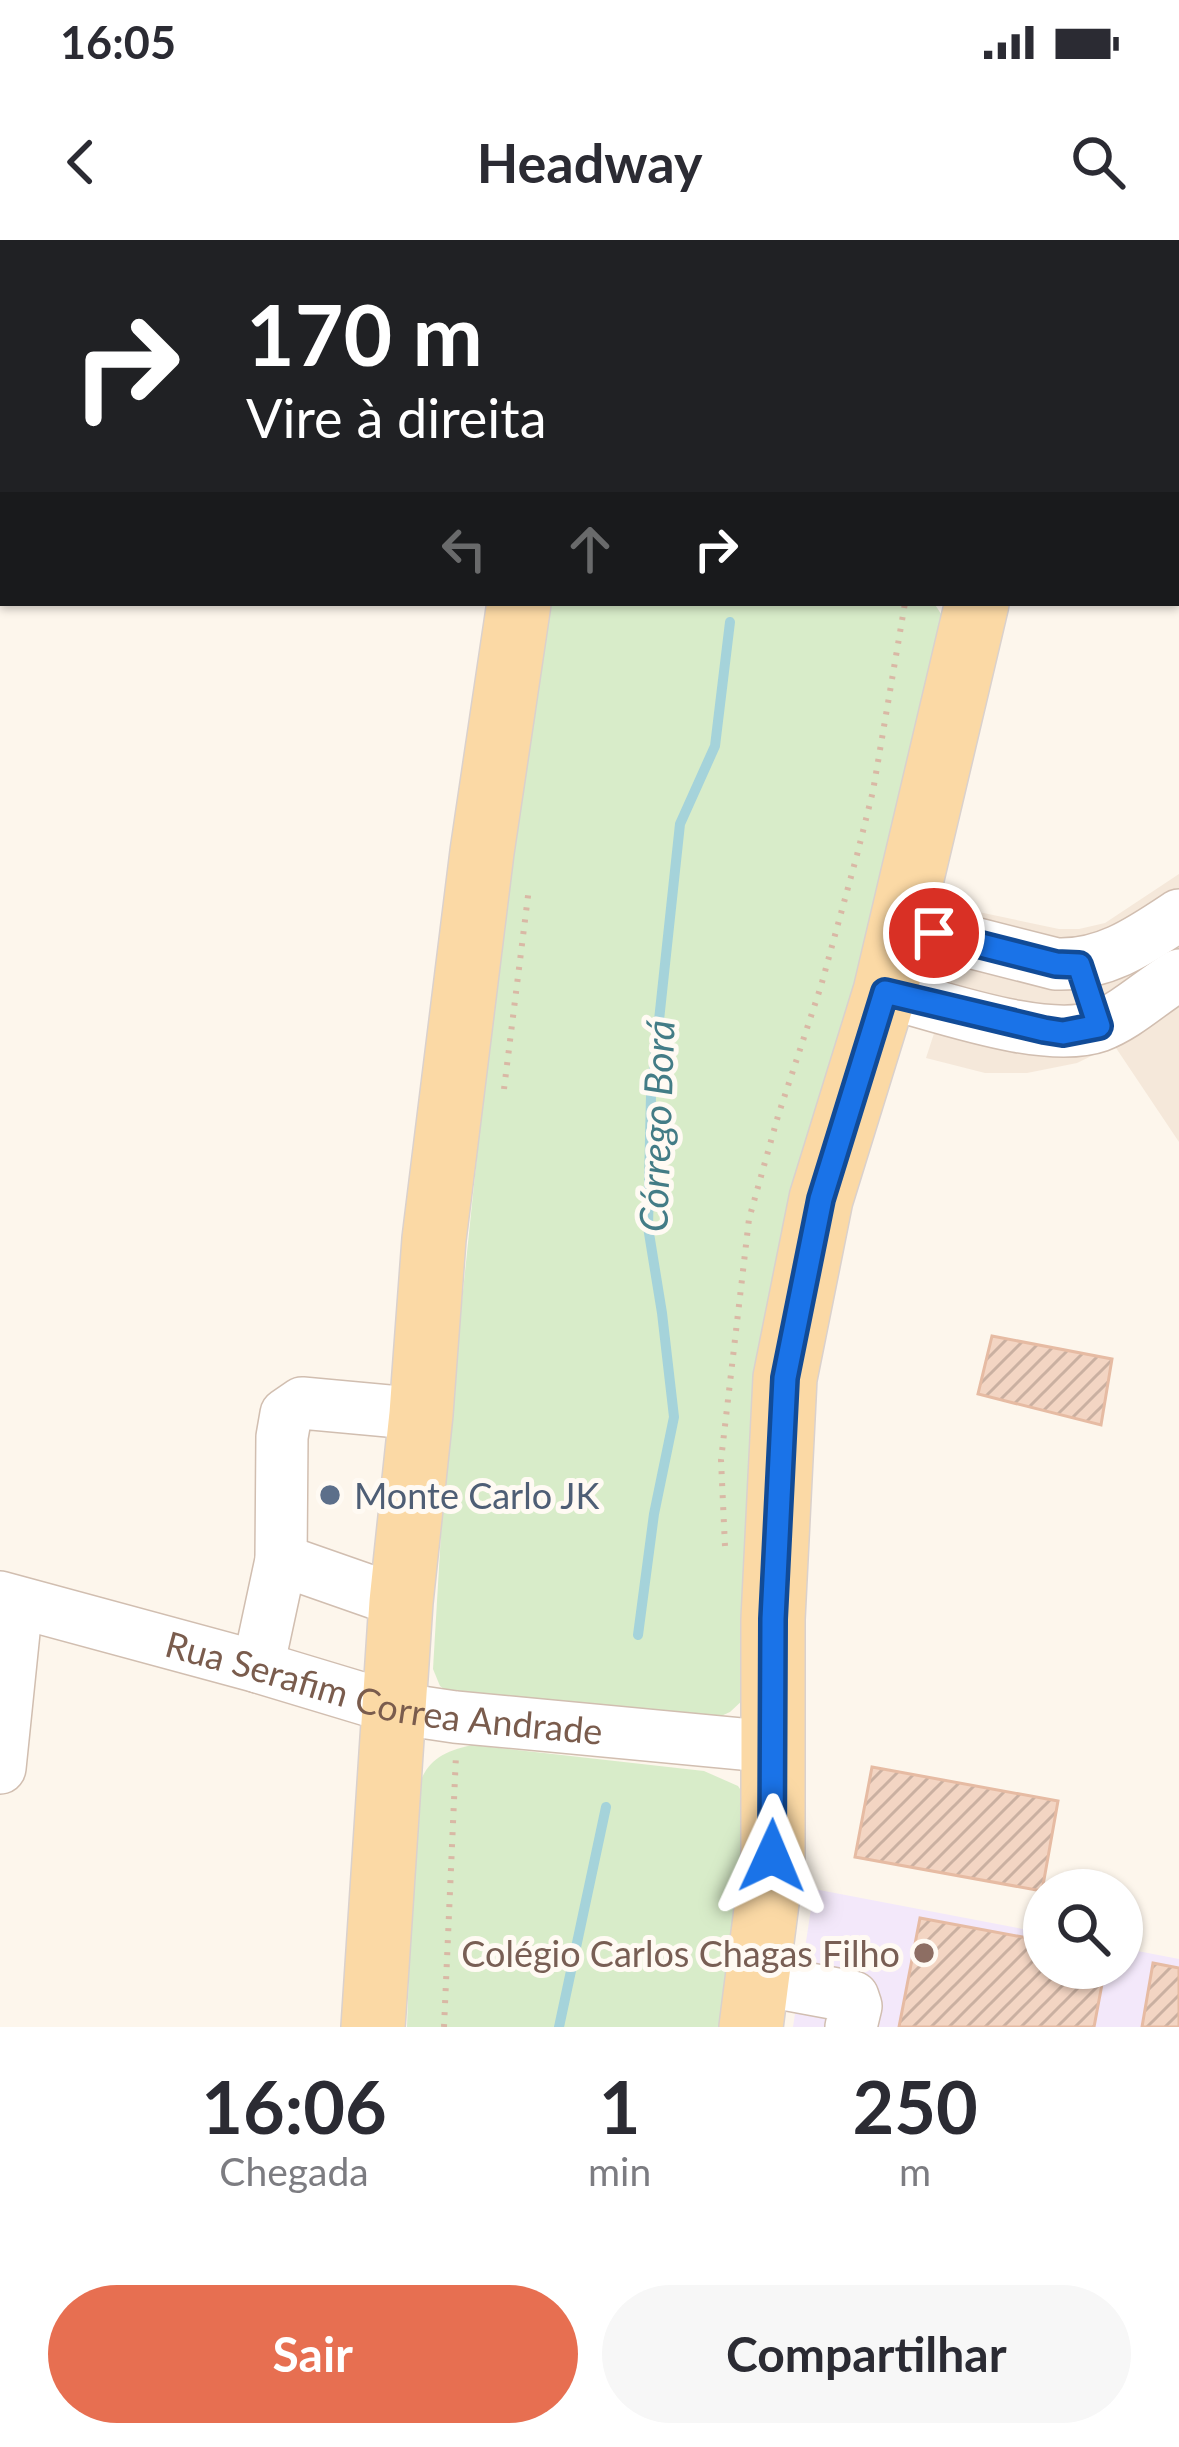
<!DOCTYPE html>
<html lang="pt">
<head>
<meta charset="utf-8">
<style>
  body { margin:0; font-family:Lato,sans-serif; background:#f7f7f7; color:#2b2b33; height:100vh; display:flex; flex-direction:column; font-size:45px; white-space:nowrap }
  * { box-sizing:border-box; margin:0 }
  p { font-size:39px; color:#7c7c81 }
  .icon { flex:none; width:66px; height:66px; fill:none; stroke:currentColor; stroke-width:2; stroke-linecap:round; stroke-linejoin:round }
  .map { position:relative; height:1787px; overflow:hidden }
  .drawer { display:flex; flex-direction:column; background:#fff; flex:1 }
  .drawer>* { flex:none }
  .guide { position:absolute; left:0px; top:0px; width:1179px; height:366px; box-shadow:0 3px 9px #0004; background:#202124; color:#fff; overflow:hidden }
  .tools { position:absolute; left:1023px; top:1629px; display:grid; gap:24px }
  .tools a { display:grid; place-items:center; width:120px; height:120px; border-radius:50%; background:#fff; box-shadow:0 3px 9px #0004; font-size:60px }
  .pin { position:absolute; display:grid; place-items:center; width:102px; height:102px; color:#fff; margin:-51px; border:6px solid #fff; border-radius:50%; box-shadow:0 3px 12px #0007 }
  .me { position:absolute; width:132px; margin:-66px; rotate:1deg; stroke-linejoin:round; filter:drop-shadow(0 0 9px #0008) }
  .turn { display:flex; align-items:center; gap:42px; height:252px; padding:0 48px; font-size:54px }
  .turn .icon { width:156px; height:156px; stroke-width:2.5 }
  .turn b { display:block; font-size:84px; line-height:102px }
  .lanes { display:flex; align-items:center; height:114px; padding:0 48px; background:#0003; justify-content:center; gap:60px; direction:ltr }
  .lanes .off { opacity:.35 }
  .eta { display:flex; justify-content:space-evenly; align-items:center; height:204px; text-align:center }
  .eta b { font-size:72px; font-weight:700; line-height:84px }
  .button { display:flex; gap:24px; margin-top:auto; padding:24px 48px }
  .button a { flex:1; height:138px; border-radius:72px; background:#e76f51; color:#fff; font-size:48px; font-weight:700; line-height:138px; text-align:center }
  .button a+a { background:#f7f7f7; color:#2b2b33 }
  .status { display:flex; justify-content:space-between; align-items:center; height:84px; padding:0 60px; background:#fff; direction:ltr }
  .status svg { height:33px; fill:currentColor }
  header { display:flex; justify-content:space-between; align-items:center; height:156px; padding:0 48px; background:#fff; font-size:54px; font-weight:700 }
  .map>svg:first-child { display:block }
  .residential { fill:#f5e8da }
  .education { fill:#f3e8fa }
  .green { fill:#d8ecc9 }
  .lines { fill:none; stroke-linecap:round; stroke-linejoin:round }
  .stream { stroke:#a5d3da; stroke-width:10 }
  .building { fill:url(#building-hatch); stroke:#e6bba3; stroke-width:3 }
  .minor-casing { stroke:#d1beb0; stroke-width:54 }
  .major-casing { stroke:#dad1cd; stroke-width:66 }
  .path { stroke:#d9b8a5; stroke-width:6; stroke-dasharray:3 9; stroke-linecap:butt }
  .minor { stroke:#fff; stroke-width:51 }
  .major { stroke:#fbd9a5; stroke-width:63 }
  .route-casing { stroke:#114b97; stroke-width:30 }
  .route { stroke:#1a73e8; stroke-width:21 }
  .service-dot { fill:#5c6f8a; stroke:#fffaf3; stroke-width:4.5 }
  .education-dot { fill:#8d6e63; stroke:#fffaf3; stroke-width:4.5 }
  .labels { text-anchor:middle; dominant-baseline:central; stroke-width:10; stroke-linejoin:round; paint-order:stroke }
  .service-label { font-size:36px; fill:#4e5e75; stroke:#fffaf3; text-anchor:start }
  .street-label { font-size:36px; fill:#7a5c4d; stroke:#fffaf3 }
  .education-label { font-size:36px; fill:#785e54; stroke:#fffaf3; text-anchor:end }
  .water-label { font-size:39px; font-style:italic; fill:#437c86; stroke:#fffaf3 }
</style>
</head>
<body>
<div class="status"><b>16:05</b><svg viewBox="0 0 49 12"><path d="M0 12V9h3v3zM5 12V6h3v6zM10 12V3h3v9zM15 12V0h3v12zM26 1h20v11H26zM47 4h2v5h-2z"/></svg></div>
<header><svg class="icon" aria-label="back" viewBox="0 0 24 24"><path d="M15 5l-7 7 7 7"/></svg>Headway<svg class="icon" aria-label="search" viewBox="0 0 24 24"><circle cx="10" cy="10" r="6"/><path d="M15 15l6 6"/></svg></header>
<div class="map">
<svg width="1179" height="1787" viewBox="0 0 1179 1787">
  <defs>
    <pattern id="building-hatch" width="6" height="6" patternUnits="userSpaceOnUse" patternTransform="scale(3)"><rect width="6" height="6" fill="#f3d5c3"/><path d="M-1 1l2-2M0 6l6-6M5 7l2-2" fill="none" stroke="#cab0a1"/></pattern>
  </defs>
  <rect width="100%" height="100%" fill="#fdf6ec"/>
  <polygon class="residential" points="1179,634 1179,902 1114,805 1077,823 1027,833 985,833 926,818 974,671 1059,689 1079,689 1105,683"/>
  <polygon class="education" points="814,1649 1044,1693 1044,1728 1122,1728 1122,1708 1179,1719 1179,1787 793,1787"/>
  <g class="green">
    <polygon points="613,0 1077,0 1075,3 612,3"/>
    <polygon points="551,363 934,363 943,377 745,1458 730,1472 710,1481 455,1457 440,1446 433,1429 445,1226 482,867 526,494"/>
    <path d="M472,1505l232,26 34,15 15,22 -22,219h-324l8,-224c6,-37 20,-50 57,-58z"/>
  </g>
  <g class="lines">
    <g class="stream">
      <polyline points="802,3 803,0"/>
      <polyline points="638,1395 654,1274 674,1177 662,1073 648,987 651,855 680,584 715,506 730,382"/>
      <polyline points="559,1787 606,1567"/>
    </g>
  </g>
  <g class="building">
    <polygon points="992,1096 1112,1119 1101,1185 978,1154"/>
    <polygon points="872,1527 1058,1561 1042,1651 855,1617"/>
    <polygon points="920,1678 1044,1701 1044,1728 1105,1728 1094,1787 899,1787"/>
    <polygon points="1153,1723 1179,1728 1179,1787 1142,1787"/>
  </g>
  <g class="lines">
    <g class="minor-casing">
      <g id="minor">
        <path d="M903,685l153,39c48,2 84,-23 123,-49"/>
        <path d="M885,752c55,14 161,53 214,34 29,-11 54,-36 80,-51"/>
        <polyline points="281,1320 401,1362"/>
        <path id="s1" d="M0,1357l258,70 136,41 61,9 319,30"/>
        <polyline points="258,1427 281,1320 282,1197 286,1174 302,1163 421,1174"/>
        <polyline points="0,1528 17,1363"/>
        <polyline points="757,1739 853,1757 856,1766 851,1787"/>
      </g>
    </g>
    <g class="major-casing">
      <g id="major">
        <polyline points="589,3 590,0"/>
        <polyline points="1111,3 1113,0"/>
        <polyline points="373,1787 401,1362 421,1174 434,999 482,612 519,363"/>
        <polyline points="751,1787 773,1616 773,1379 785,1138 821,959 885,752 977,363"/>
      </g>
    </g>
    <g class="path">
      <polyline points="1020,3 1021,0"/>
      <polyline points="504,849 529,648"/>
      <polyline points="725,1306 721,1220 749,979 778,876 821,746 857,615 873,551 905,363"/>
      <polyline points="444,1787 456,1515"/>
    </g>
    <use href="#minor" class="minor"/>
    <use href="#major" class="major"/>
  </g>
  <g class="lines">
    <g class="route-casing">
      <polyline id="route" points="772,1616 773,1379 785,1138 821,959 885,752 1044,790 1063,793 1099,786 1079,725 1056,724 934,693"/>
    </g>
    <use href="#route" class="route"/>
  </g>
  <circle class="service-dot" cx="330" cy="1255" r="12"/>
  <circle class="education-dot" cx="924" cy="1713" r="12"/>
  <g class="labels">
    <g class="service-label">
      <text x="354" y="1255">Monte Carlo JK</text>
    </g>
    <g class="street-label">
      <text stroke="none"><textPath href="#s1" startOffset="396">Rua Serafim Correa Andrade</textPath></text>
    </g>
    <g class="education-label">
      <text x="900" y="1713">Colégio Carlos Chagas Filho</text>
    </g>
    <g class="water-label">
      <text transform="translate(656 886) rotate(-88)">Córrego Borá</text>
    </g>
  </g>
</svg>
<div class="tools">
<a><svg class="icon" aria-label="search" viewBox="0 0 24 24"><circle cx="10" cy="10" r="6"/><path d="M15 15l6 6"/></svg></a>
</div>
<div class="pin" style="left:934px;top:693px;background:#d93025"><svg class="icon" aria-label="arrive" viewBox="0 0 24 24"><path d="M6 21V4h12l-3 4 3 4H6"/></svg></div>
<svg class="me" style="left:772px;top:1616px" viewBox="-20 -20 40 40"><path d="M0-17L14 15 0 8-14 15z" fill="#1a73e8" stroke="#fff" stroke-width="4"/></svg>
<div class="guide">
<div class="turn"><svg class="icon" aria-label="right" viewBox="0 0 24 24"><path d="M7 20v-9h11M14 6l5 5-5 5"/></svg><div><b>170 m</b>Vire à direita</div></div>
<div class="lanes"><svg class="icon off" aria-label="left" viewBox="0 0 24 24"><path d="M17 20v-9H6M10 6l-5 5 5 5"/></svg><svg class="icon off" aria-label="ahead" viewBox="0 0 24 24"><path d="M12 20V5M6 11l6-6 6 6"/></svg><svg class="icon" aria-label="right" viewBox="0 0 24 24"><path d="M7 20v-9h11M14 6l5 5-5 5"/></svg></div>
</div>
</div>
<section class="drawer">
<div class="eta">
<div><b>16:06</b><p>Chegada</p></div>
<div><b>1</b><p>min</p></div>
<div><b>250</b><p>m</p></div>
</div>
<div class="button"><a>Sair</a><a>Compartilhar</a></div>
</section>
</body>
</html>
